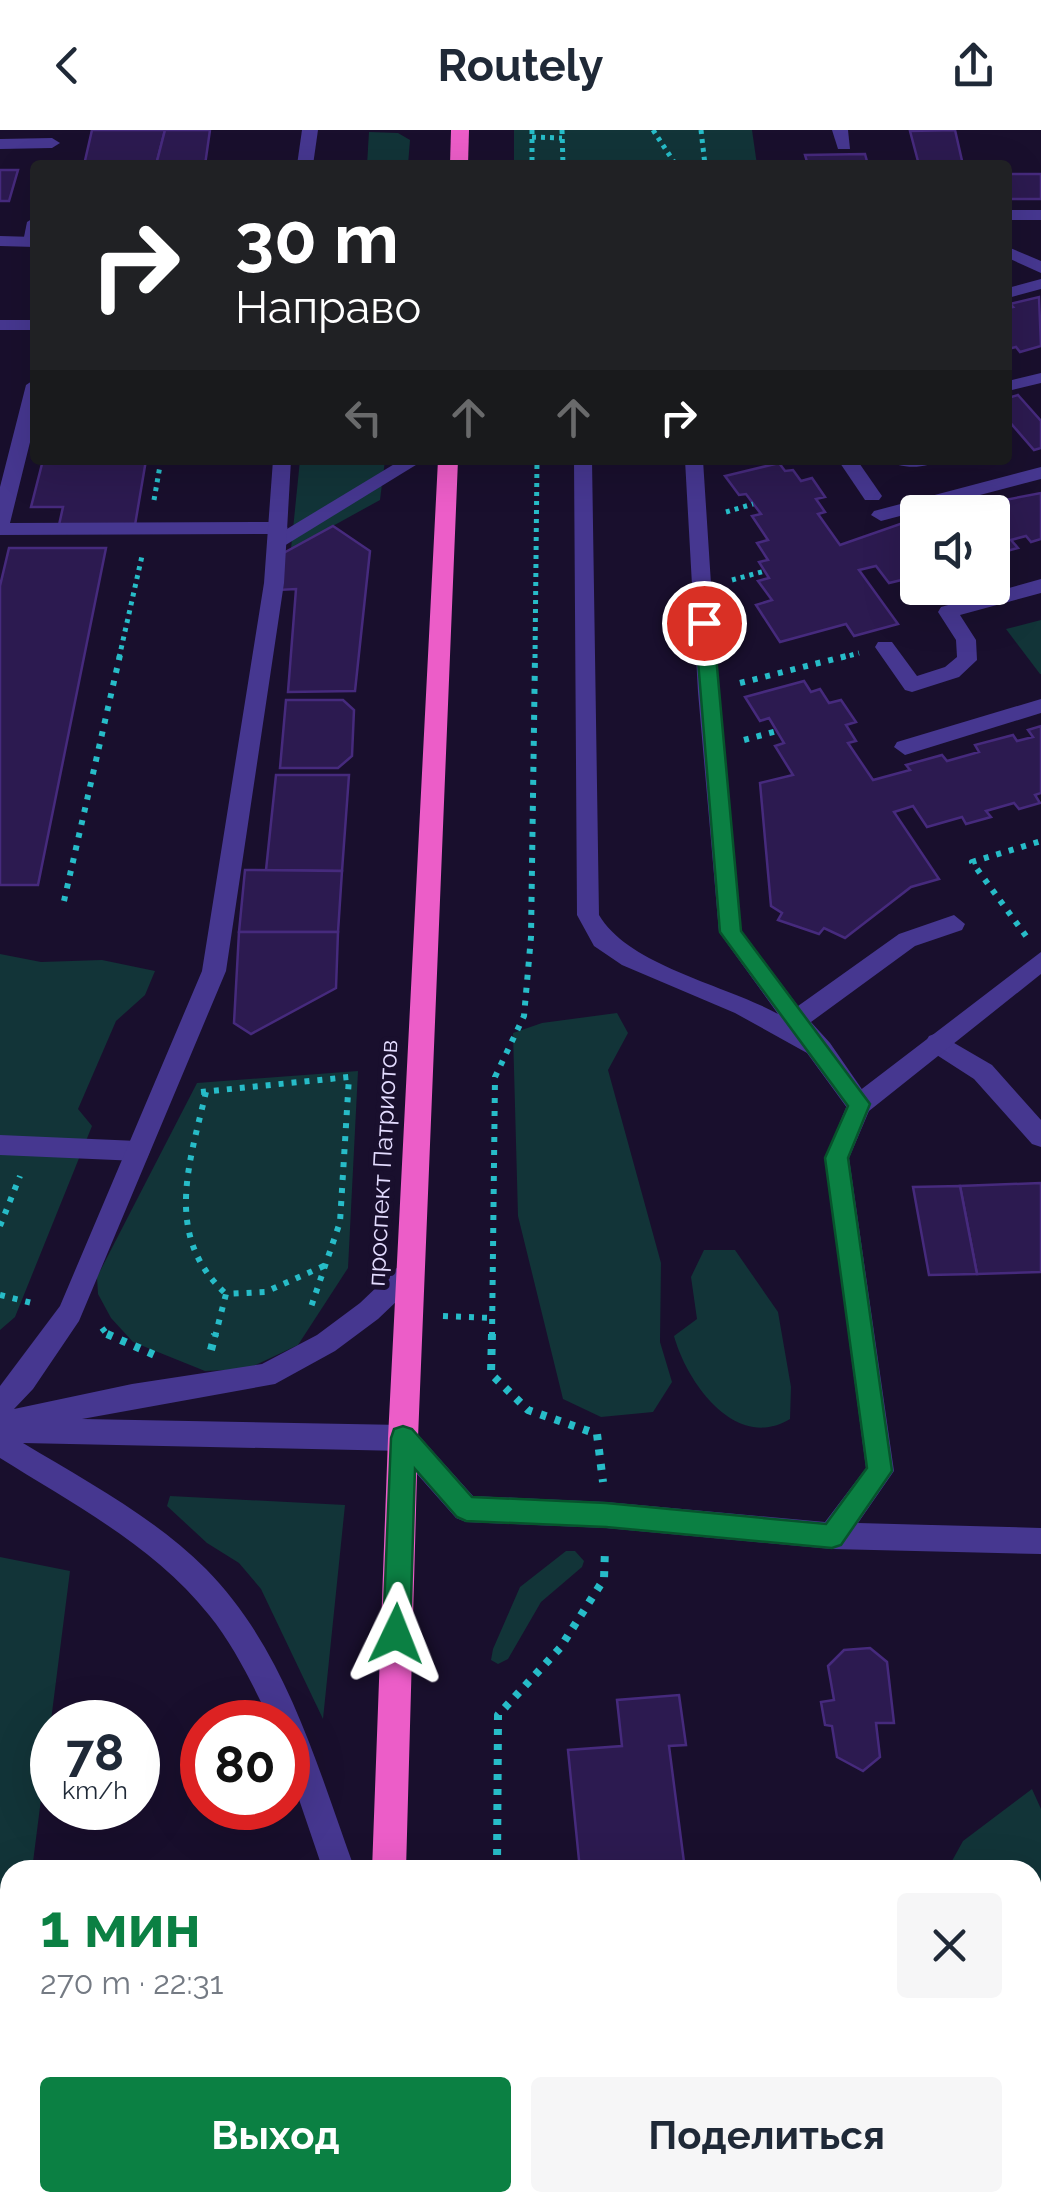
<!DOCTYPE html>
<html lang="ru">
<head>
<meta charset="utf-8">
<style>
  body { margin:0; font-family:Raleway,sans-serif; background:#f6f6f7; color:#1f2937; height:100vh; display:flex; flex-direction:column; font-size:38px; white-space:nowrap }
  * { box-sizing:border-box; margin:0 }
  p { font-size:32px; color:#747a83 }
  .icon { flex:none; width:55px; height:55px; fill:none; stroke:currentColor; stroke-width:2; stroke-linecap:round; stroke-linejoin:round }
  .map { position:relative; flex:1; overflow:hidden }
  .sheet { position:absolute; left:0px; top:1730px; width:1042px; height:352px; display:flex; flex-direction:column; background:#fff; border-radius:30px 30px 0 0; box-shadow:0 10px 40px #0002 }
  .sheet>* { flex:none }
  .hud { position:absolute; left:30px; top:30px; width:982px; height:305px; border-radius:10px; box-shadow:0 10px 40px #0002; background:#202124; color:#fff; overflow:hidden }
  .buttons { position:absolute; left:900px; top:365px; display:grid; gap:20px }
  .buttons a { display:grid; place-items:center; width:110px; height:110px; border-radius:10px; background:#fff; box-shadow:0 10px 40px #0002; font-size:50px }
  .speed { position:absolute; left:30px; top:1570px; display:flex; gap:20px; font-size:50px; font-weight:700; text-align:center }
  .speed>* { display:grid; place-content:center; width:130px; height:130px; border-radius:50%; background:#fff; box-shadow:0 10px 40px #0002; line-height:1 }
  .speed small { font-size:25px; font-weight:400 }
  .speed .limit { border:15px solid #d22; background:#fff; color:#111 }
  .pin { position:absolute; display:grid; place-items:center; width:85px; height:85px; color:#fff; margin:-42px; border:5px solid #fff; border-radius:50%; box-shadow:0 2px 10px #0007 }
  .me { position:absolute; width:110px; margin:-55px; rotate:2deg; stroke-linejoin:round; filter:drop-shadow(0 0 8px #0008) }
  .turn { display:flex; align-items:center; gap:35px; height:210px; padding:0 40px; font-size:45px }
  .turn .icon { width:130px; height:130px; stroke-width:2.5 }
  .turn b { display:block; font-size:70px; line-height:85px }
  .lanes { display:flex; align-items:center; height:95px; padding:0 40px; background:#0003; justify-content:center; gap:50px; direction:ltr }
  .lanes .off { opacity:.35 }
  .round { display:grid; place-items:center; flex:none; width:105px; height:105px; border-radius:10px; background:#f6f6f7 }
  .overview { display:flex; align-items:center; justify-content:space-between; height:170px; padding:0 40px }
  h1 { font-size:60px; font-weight:700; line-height:75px; color:#0b8043 }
  .action { display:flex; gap:20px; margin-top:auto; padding:20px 40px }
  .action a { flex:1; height:115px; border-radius:10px; background:#0b8043; color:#fff; font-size:40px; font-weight:700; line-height:115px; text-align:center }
  .action a+a { background:#f6f6f7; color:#1f2937 }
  header { display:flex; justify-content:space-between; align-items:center; height:130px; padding:0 40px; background:#fff; font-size:45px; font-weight:700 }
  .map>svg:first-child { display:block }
  .green { fill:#123438 }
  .building { fill:#2c1a50; stroke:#462a7d; stroke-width:2.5 }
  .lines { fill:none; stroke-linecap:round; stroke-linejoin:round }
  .path-far2 { stroke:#27bcc8; stroke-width:5; stroke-dasharray:4 5; stroke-linecap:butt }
  .path-far1 { stroke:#27bcc8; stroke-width:6; stroke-dasharray:5 8; stroke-linecap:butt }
  .path { stroke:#27bcc8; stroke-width:8; stroke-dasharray:6 9; stroke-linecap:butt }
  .service { fill:#463790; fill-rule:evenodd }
  .minor { fill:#463790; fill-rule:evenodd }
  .tertiary { fill:#463790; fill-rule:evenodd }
  .trunk { fill:#ec5dc8; fill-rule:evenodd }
  .route { fill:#0b8043; stroke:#07532c; stroke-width:2.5 }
  .labels { text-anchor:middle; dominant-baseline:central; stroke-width:10; stroke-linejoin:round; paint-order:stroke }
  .street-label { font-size:25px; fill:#e4dcff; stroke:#190f2d }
</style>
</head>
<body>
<header><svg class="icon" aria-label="back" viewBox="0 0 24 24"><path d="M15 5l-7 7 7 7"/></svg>Routely<svg class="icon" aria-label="share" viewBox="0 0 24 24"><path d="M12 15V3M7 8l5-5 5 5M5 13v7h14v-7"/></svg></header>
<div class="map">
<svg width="1041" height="2081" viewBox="0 0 1041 2081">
  <rect width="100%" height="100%" fill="#190f2d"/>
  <g class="green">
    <polygon points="514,0 752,0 757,35 514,35"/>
    <polygon points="369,2 398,3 410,10 408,35 367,35"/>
    <polygon points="300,330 385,330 380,370 291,419"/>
    <polygon points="1041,490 1041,544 1040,544 1006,499"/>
    <polygon points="0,824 41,832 102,830 155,841 145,865 116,891 78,979 92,996 15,1187 0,1200"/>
    <polygon points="617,883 628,903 608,940 661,1133 660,1212 672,1252 653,1282 601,1287 563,1269 518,1086 513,903 542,893"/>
    <polygon points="358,941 348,1138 298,1215 247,1239 205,1241 133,1212 111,1188 98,1164 97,1147 197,953"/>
    <path d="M704,1120h31l43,62 13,75 -1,32c-54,33 -103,-36 -116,-83l23,-17 -6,-42z"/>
    <polygon points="170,1366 345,1375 323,1589 261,1459 239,1433 207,1413 167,1376"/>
    <polygon points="566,1421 575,1421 584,1431 582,1437 541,1472 508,1529 498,1534 491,1530 493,1519 520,1457"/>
    <polygon points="0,1427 70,1441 32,1740 10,1740 10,1910 0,1987"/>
    <polygon points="1032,1659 1041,1679 1041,2081 1022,2081 1018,2073 1032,2072 1032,1740 947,1740 963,1711"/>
    <polygon points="523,2072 828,2072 828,2073 826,2081 523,2081"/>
  </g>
  <g class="building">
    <polygon points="92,0 165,0 156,35 84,35"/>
    <polygon points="165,0 210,0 205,35 156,35"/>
    <polygon points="955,0 963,35 919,35 910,1"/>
    <polygon points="865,24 868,35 808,35 805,25"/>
    <polygon points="0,40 18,40 9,71 0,71"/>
    <rect x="1008" y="44" width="33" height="25"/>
    <polygon points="1039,167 1041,216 1020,222 1016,217 1008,219 1008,178 1013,177 1010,174"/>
    <polygon points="1018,265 1041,291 1041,318 1034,320 1008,290 1008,268"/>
    <polygon points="43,330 146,330 135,395 59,395 63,377 31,377"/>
    <polygon points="779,333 785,341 793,340 801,351 812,348 825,367 816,369 825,382 818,384 840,415 903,393 907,399 918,396 918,446 889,453 876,436 859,440 898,494 854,506 846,494 780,512 756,475 772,470 758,451 769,448 759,432 768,430 757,413 768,410 752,386 761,384 746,364 739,365 725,346"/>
    <polygon points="1041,363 1041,409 1031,412 1026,406 1011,410 1018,418 992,425 992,382 946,382 968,377 972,382 983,379 979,375"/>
    <polygon points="333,396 370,421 355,561 288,562 296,459 278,460 280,425"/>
    <polygon points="9,418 106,418 38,755 0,755 0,456"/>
    <polygon points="804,551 811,562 820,559 829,573 841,570 856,592 846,595 856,611 848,613 873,650 910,640 906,635 942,625 947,631 979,622 975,615 1013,605 1017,611 1033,607 1028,600 1041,596 1041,663 1035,665 1040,673 1019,679 1014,673 986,681 991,687 966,694 962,687 927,697 913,676 894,682 939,749 911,757 845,808 824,798 819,804 778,790 782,783 771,776 760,653 793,645 775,616 784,613 769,588 760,591 745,567"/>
    <polygon points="286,570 343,570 354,580 352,626 338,638 280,638"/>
    <polygon points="276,645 349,645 342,741 266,740"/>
    <polygon points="245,740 342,741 338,802 239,802"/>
    <polygon points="239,802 338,802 336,858 251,904 234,893"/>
    <polygon points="1041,1053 1041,1142 977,1144 960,1056"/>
    <polygon points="960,1056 977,1144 929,1145 913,1057"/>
    <polygon points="870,1518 887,1532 894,1593 876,1593 880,1627 863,1641 837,1627 832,1596 825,1595 821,1572 834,1570 828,1536 844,1520"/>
    <polygon points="679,1565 686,1615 669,1616 685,1740 580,1740 568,1620 622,1616 617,1570"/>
    <polygon points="854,2072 930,2072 931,2081 856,2081"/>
  </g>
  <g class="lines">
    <g class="path-far2">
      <polyline points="532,0 532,35"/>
      <polyline points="562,0 563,35"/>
      <polyline points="653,0 676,35"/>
      <polyline points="701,0 705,35"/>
      <polyline points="532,7 562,8"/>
      <polyline points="154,370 161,330"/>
      <polyline points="726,382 753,374"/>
      <polyline points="732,450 765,441"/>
      <polyline points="119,528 142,426"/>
      <polyline points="535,528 537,330"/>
      <polyline points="841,528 859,523"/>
    </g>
    <g class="path-far1">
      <polyline points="740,553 850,525"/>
      <polyline points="744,610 777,601"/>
      <polyline points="64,771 120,525"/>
      <polyline points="1026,806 972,732 1041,711"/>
      <polyline points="201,962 349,947 340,1092 311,1177 316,1177"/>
      <path d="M206,962c-17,73 -43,144 20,202"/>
      <polyline points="0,1096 20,1046"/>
      <polyline points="0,1165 36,1174"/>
      <polyline points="443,1186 491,1188"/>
      <polyline points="102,1198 109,1207"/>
      <polyline points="215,1207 226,1164 265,1162 326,1135"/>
      <polyline points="492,1207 495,947 524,886 531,807 535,525"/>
    </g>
    <g class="path">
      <polyline points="107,1204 157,1226"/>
      <polyline points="492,1204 491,1244 528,1280 597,1304 603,1352"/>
      <polyline points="211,1220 215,1204"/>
      <polyline points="497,1740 498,1585 560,1518 604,1449 605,1419"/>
      <polyline points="494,2072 494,2081"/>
      <polyline points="561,2072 561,2081"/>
      <polyline points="2,2081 12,2072"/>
      <polyline points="202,2081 203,2072"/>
    </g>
    <g class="service">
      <polygon points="832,0 848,0 850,19 838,19"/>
      <polygon points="0,9 52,8 60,13 52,18 0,19"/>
      <rect x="1008" y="80" width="33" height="10"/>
      <polygon points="35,87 35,116 31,117 23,112 27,92"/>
      <polygon points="1008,117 1041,131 1041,143 1008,128"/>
      <polygon points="1041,149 1041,159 1008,168 1008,158"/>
      <rect x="0" y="190" width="35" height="10"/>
      <polygon points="1041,243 1041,253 1008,261 1008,251"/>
      <polygon points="35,249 35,292 10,393 278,392 288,398 278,404 0,405 0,357 26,255"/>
      <path d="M574,330h18l7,455c30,51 127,70 179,99l-59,-82 -21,-240 -13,-232h18l15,232 23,238 57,76 101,-72 55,-19 11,9 -3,6 -47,16 -104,76 19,21 38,55 3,7 -3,7h-18l-43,-59 -72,-40 -113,-48 -28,-19 -17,-31z"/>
      <polygon points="838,330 857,330 882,366 879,370 865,370"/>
      <path d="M888,330h50c-10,9 -40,9 -50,0z"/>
      <polygon points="1041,337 1041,349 881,391 871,385 874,381"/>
      <polygon points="1041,449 1041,463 960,485 976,510 977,530 959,547 912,562 905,560 875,517 878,512 892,512 917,546 945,537 957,527 956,510 938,482 941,477"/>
      <polygon points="1041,569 1041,583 905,625 894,617 897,612"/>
      <polygon points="937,903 992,935 1041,990 1041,1017 1032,1014 974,949 929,920 925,913 929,906"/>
      <polygon points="0,1005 138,1011 147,1014 150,1021 147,1028 138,1031 0,1025"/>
    </g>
    <g class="minor">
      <polygon points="0,106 35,107 35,117 0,116"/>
      <polygon points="401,330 424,330 284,416 270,416 267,411"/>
      <polygon points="1041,822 1041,844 869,981 849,1028 894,1341 858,1393 1041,1398 1041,1424 832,1419 606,1398 466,1392 456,1388 393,1317 389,1308 393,1299 403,1295 413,1299 473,1366 606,1372 825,1392 866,1338 825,1028 850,968"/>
    </g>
    <g class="tertiary">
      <polygon points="302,0 318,0 313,35 297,35"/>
      <path d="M273,330h18l-7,123 -58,388 -147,350 -46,68 -19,20 118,-25 130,-20 55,-29 43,-32 42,-40 9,-3 9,3 4,8 -4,8 -42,40 -43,32 -60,33 -193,35 321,6 10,4 4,9 -4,9 -10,4 -380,-8c63,38 131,74 183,126 80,81 111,197 149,301h-32l-35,-103v-45h-17c-18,-36 -36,-75 -62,-107 -55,-69 -136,-111 -209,-157v-72l60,-80 142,-335 62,-388z"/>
    </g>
    <g class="trunk">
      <polygon points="451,0 469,0 468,35 450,35"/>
      <polygon points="438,330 458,330 418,1308 406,1740 372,1740 388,1308"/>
      <rect x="362" y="2072" width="38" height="9"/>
    </g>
  </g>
  <polygon class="route" points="704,487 713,493 741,801 870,974 848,1028 892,1341 841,1415 832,1418 606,1397 466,1391 457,1387 415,1339 410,1504 406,1513 396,1517 387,1513 383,1504 391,1308 394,1299 403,1296 412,1299 472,1367 606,1373 826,1394 867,1338 825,1028 848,976 720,802 695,493"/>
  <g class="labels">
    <g class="street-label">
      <text transform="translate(382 1033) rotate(-87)">проспект Патриотов</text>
    </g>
  </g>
</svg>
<div class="buttons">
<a><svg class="icon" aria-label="sound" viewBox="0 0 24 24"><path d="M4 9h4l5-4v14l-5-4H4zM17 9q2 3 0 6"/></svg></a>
</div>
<div class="speed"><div>78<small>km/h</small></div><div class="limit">80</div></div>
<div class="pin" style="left:704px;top:493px;background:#d93025"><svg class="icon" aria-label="arrive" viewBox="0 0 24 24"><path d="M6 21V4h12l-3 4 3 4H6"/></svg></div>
<svg class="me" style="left:396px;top:1504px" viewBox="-20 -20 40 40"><path d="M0-17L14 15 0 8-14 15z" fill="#0b8043" stroke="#fff" stroke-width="4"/></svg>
<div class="hud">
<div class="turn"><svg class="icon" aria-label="right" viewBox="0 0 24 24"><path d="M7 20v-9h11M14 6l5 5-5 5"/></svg><div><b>30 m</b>Направо</div></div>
<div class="lanes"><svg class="icon off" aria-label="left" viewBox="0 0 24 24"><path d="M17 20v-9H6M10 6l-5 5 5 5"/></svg><svg class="icon off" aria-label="ahead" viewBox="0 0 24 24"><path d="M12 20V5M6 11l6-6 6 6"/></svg><svg class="icon off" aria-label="ahead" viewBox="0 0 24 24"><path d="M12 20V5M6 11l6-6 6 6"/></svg><svg class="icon" aria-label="right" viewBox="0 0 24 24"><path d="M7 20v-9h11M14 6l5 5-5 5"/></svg></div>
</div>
<section class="sheet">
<div class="overview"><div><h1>1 мин</h1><p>270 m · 22:31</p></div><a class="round"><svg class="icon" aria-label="close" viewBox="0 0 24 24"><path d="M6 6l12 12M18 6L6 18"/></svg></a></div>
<div class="action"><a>Выход</a><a>Поделиться</a></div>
</section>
</div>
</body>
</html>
